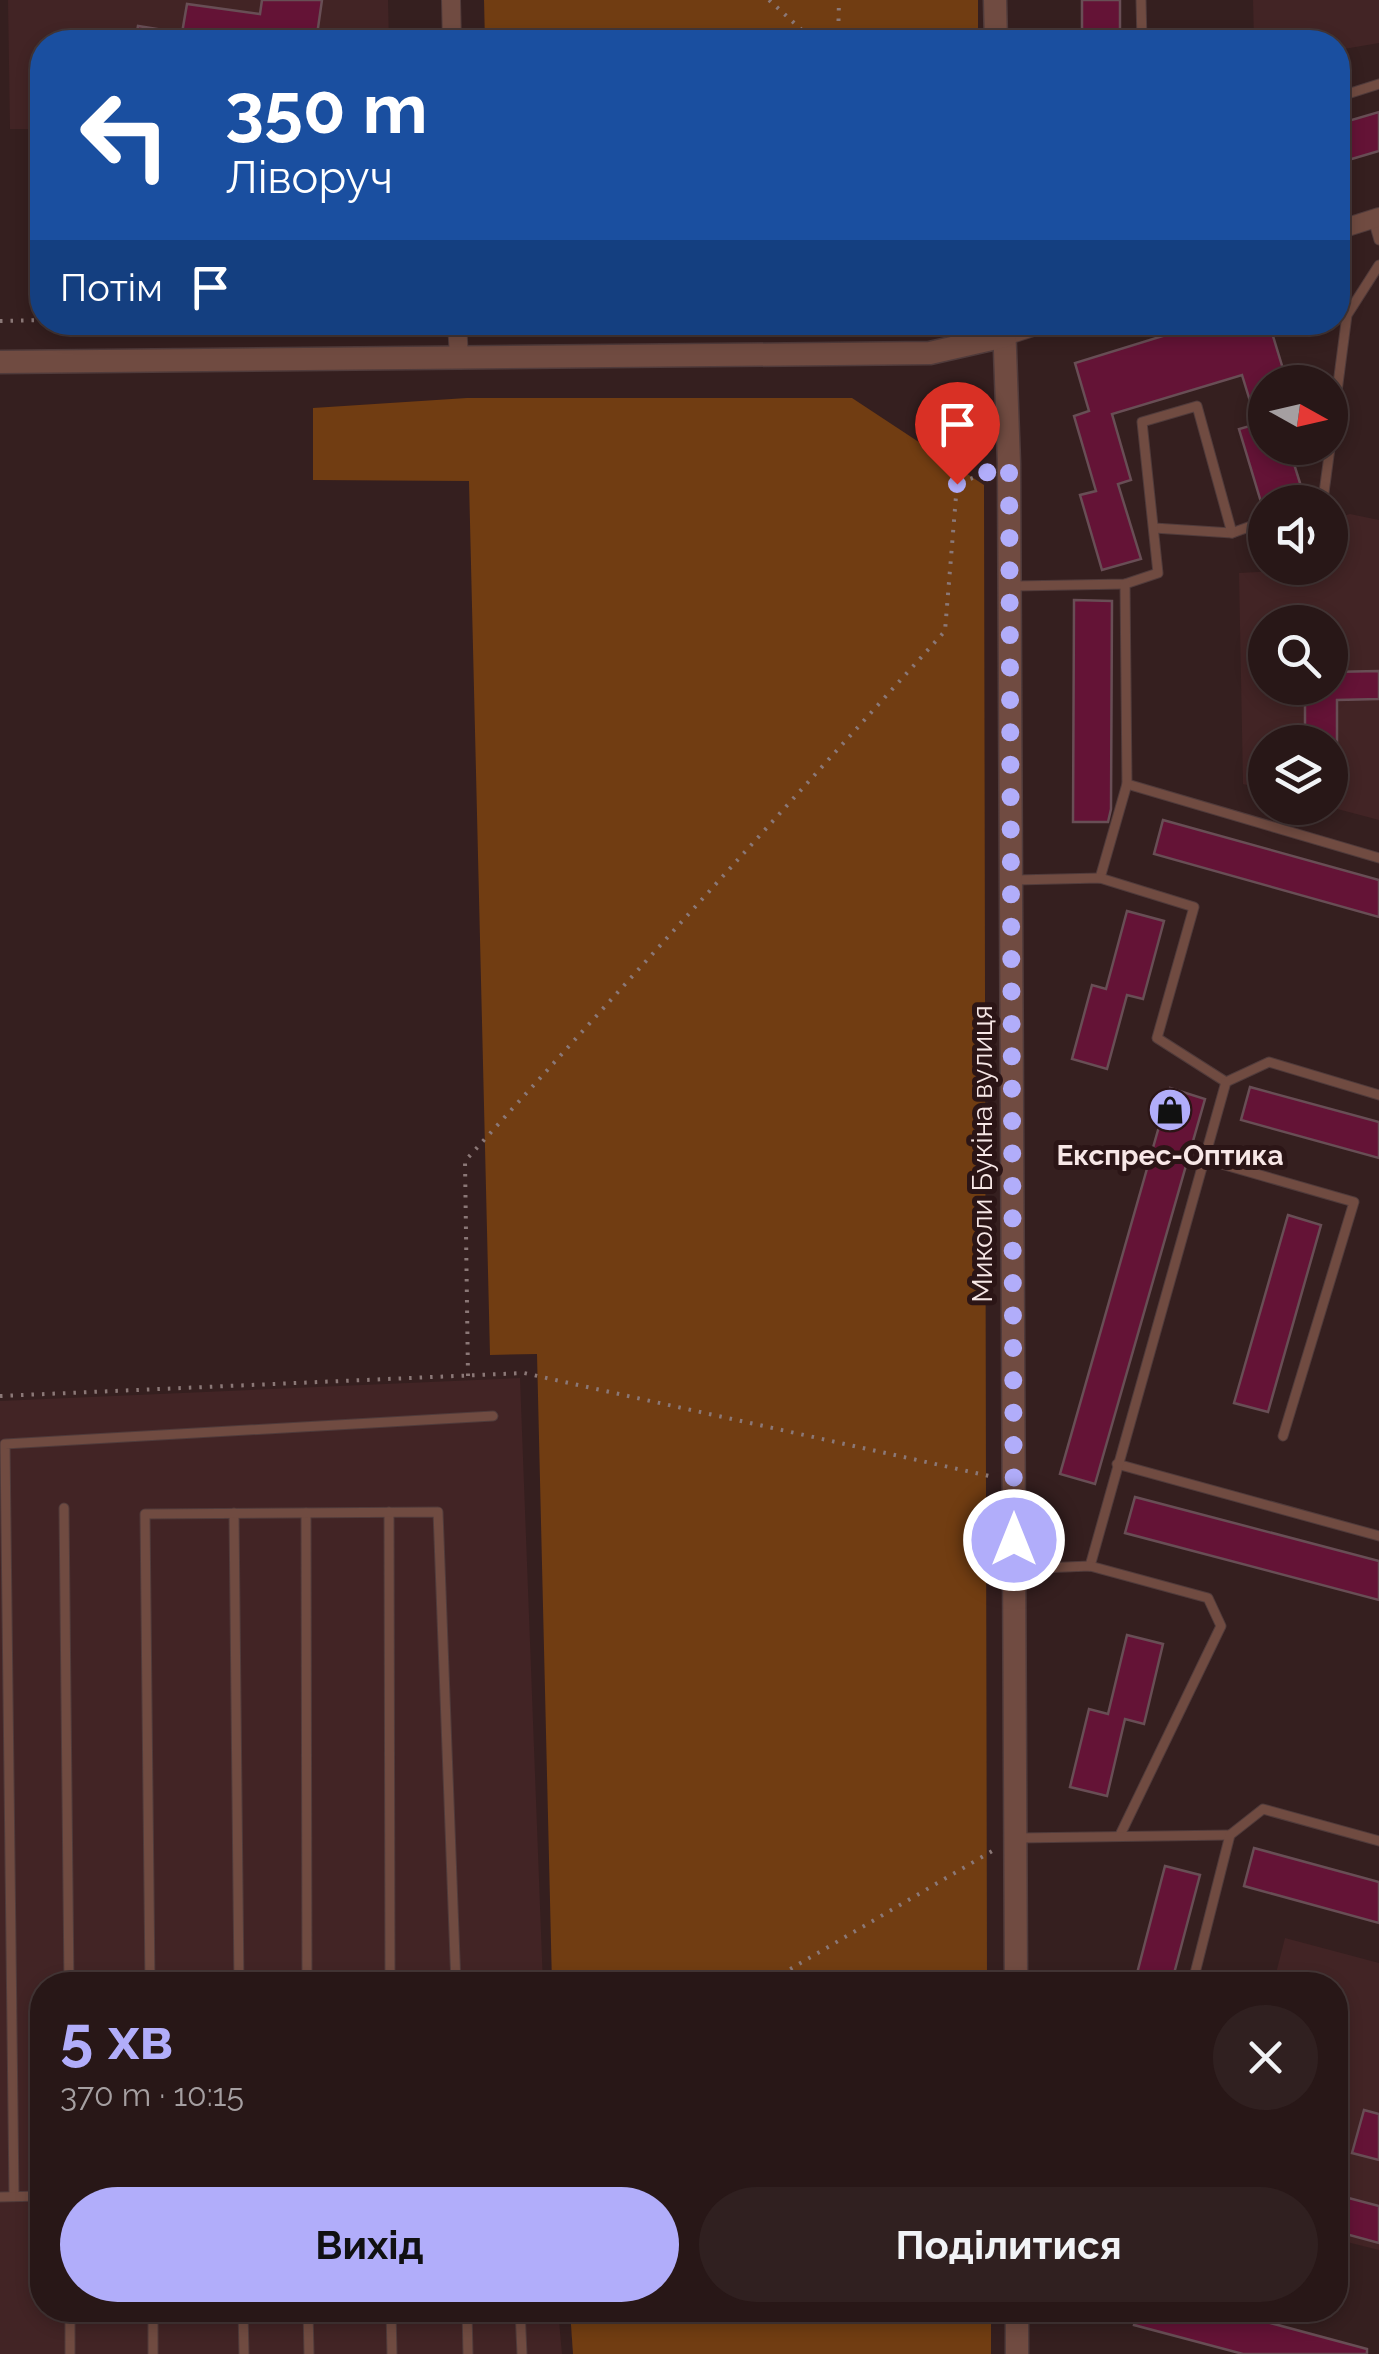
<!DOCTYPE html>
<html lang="uk">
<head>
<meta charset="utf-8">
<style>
  body { margin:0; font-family:Raleway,sans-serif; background:#302020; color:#f1f3f6; height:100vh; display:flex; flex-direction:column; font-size:38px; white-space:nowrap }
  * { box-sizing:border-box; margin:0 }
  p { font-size:32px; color:#a59fa1 }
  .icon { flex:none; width:55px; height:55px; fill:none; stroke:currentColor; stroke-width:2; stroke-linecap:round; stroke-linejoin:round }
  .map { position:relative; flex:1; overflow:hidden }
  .sheet { position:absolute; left:30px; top:1972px; width:1318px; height:350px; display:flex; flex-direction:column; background:#281717; border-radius:40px; box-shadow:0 5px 15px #0003,0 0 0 2px #443636 }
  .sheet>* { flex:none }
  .guide { position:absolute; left:30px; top:30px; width:1320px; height:305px; border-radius:40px; box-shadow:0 5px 15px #0003,0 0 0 2px #443636; background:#1a4fa0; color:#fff; overflow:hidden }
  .needle { width:65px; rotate:98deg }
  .fabs { position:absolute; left:1248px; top:365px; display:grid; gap:20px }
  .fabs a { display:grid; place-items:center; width:100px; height:100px; border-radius:50%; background:#281717; box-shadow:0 5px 15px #0003,0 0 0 2px #443636; font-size:50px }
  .pin { position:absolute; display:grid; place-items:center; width:85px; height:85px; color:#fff; margin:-102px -42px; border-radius:50% 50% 50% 0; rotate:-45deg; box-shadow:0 0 10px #0007 }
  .pin .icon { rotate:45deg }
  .me { position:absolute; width:110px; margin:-55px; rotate:0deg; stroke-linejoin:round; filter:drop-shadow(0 0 8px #0008) }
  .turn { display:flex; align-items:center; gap:35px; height:210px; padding:0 30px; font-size:45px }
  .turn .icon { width:130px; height:130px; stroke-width:2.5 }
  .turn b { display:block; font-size:70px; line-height:85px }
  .then { display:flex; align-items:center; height:95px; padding:0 30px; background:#0003; gap:20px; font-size:38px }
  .round { display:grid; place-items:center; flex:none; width:105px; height:105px; border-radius:52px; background:#302020 }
  .summary { display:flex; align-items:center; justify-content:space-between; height:170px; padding:0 30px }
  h1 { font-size:60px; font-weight:700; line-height:75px; color:#b1adfa }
  .button { display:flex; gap:20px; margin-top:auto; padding:20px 30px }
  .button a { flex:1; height:115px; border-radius:60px; background:#b1adfa; color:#111; font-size:40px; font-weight:700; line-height:115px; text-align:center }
  .button a+a { background:#302020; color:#f1f3f6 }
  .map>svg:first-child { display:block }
  .built { fill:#422425; fill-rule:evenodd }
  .green { fill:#713d12 }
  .building { fill:#641336; stroke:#684e55; stroke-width:2.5 }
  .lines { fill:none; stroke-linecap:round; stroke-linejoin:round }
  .service-casing { stroke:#503b3b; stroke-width:11 }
  .minor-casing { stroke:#503b3b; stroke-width:20 }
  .tertiary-casing { stroke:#503b3b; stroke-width:25 }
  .path { stroke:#8b7877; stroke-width:4; stroke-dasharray:2.5 8; stroke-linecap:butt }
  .service { stroke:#704b41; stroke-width:9 }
  .minor { stroke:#704b41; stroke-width:18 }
  .tertiary { stroke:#704b41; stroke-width:22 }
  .route { stroke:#b1adfa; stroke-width:18; stroke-dasharray:0 32.4 }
  .labels { text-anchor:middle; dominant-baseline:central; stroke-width:10; stroke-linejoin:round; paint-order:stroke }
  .street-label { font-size:28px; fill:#f7e7e6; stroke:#2b1516 }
  .poi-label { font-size:28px; font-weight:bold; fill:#f7e7e6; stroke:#2b1516 }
</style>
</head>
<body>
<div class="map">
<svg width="1379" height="2354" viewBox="0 0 1379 2354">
  <rect width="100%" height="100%" fill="#351f1f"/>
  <g class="built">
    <polygon points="8,0 388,0 389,42 42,42 42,129 10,129"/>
    <polygon points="1253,0 1379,0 1379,43 1338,50 1338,42 1254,42"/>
    <path d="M1350,514l29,6v300l-49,-13v-65h-65v48l-22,-6 -4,-211 91,-5v-48zM1265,622h65v66h-65z"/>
    <polygon points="520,1378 543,1985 42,1985 42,2310 558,2310 562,2354 0,2354 0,1401"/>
    <polygon points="1285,1938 1379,1963 1379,2250 1335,2239 1335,1985 1273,1985"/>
  </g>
  <g class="green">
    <polygon points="484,0 978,0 978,42 485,42"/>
    <polygon points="467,398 852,398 984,485 987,1985 552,1985 537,1354 490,1355 469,481 313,480 313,408"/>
    <polygon points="570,2310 991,2310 991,2354 573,2354"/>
  </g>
  <g class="building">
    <polygon points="262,0 322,0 316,42 257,42 198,34 197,42 135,42 138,26 182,33 187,4 260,14"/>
    <rect x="1082" y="0" width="38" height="42"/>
    <polygon points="1379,112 1379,151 1338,163 1338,124"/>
    <polygon points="1208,322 1303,322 1304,327 1273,336 1287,382 1265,382 1265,448 1289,448 1306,502 1261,502 1239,429 1257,424 1242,375 1112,414 1131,480 1118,484 1141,559 1102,570 1080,495 1096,491 1074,416 1089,411 1075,363"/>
    <polygon points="1074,600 1112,601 1111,809 1108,822 1073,822"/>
    <polygon points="1379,671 1379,699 1337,700 1337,742 1305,742 1305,688 1330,688 1330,672"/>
    <polygon points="1163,820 1379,880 1379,917 1154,854"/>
    <polygon points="1127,911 1164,921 1143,999 1127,995 1107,1069 1072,1059 1092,985 1106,989"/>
    <polygon points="1250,1087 1379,1122 1379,1158 1241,1120"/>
    <polygon points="1170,1088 1205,1099 1095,1484 1060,1474"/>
    <polygon points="1288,1215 1321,1225 1268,1412 1234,1403"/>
    <polygon points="1135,1497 1379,1561 1379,1600 1125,1533"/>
    <polygon points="1127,1635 1163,1644 1144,1724 1125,1719 1107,1796 1070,1787 1089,1709 1108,1714"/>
    <polygon points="1254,1848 1379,1882 1379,1923 1244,1886"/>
    <polygon points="1165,1866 1200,1875 1171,1985 1134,1985"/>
    <polygon points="1364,2110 1379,2114 1379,2160 1352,2153"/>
    <polygon points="1341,2196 1379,2206 1379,2243 1335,2231"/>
    <polygon points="1138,2310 1222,2310 1367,2349 1367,2354 1243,2354 1134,2325"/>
  </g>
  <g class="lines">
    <g class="service-casing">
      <g id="service">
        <polyline points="1141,0 1142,42"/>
        <polyline points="1338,97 1379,84"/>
        <polyline points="1373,219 1379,240"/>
        <polyline points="1330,445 1347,315 1379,265"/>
        <polyline points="1315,502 1323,500 1330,448"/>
        <polyline points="1154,528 1232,533 1265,521"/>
        <polyline points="1013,586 1125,584 1158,573 1142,422 1197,406 1232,533"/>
        <polyline points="1127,784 1379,858"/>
        <polyline points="1100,878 1127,784 1125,584"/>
        <polyline points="1014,880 1100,878 1194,907 1157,1038 1226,1082"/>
        <polyline points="1204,1159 1354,1202 1283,1436"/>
        <polyline points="1117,1464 1379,1536"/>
        <polyline points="64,1508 69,1985"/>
        <polyline points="389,1512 390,1985"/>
        <polyline points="234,1513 239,1985"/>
        <polyline points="306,1513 307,1985"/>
        <polyline points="1090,1566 1226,1082 1269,1062 1379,1095"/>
        <polyline points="1018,1569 1090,1566 1208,1598 1221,1626 1120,1835"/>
        <polyline points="1018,1838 1230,1835"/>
        <polyline points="150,1985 145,1514 438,1512 456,1985"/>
        <polyline points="1192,1985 1230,1835 1263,1809 1379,1841"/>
        <polyline points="14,2196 5,1444 493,1416"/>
        <polyline points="0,2197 42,2196"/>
        <polyline points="153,2310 153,2354"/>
        <polyline points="243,2310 244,2354"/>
        <polyline points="308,2310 309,2354"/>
        <polyline points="391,2310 392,2354"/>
        <polyline points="467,2310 468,2354"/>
        <polyline points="520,2310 522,2354"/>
        <polyline points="70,2354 70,2310"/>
      </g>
    </g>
    <g class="minor-casing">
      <g id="minor">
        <polyline points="451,0 452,42"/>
        <polyline points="1338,230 1379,217"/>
        <polyline points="457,322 459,358"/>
        <polyline points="1005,336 1048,322"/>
      </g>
    </g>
    <g class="tertiary-casing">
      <g id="tertiary">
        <polyline points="995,0 996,42"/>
        <polyline points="1004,322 1009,464 1016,1985"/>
        <polyline points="0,362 930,353 1005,336"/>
        <polyline points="1017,2310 1017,2354"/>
      </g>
    </g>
    <g class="path">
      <polyline points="769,0 815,42"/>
      <polyline points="838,42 839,0"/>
      <polyline points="0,321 42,320"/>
      <polyline points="468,1376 465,1161 945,631 957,484 986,473"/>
      <polyline points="0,1396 524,1373 994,1477"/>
      <polyline points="763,1985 994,1850"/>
    </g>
    <use href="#service" class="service"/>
    <use href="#minor" class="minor"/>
    <use href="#tertiary" class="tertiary"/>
  </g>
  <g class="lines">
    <polyline class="route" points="957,484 1009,464 1014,1540"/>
  </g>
  <defs>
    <g id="shop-disc" transform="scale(2.25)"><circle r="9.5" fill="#b1adfa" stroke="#2b1516"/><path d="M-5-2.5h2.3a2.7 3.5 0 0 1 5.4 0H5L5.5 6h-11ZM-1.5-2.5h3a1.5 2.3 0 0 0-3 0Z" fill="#111"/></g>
  </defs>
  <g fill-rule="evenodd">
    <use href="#shop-disc" x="1170" y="1110"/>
  </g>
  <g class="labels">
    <g class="street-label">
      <text transform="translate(982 1154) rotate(-90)">Миколи Букіна вулиця</text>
    </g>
    <g class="poi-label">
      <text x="1170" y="1155">Експрес-Оптика</text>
    </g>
  </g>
</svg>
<div class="fabs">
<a><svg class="needle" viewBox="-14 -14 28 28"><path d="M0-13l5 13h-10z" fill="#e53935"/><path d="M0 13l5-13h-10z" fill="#a59fa1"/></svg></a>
<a><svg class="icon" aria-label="sound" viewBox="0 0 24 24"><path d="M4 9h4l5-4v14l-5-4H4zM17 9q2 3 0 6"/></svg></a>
<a><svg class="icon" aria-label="search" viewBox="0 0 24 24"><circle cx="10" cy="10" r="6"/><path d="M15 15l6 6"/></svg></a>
<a><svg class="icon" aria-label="layers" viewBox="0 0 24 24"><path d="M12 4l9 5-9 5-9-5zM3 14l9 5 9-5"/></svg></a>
</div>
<div class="pin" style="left:957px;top:484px;background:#d93025"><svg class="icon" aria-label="arrive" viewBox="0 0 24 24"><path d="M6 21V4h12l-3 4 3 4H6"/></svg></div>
<svg class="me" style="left:1014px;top:1540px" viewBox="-20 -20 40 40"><circle r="17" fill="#b1adfa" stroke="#fff" stroke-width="3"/><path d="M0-11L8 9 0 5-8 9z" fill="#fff"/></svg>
<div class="guide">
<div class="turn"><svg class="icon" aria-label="left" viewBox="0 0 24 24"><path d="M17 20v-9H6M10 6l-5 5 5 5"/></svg><div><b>350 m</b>Ліворуч</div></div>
<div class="then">Потім<svg class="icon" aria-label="arrive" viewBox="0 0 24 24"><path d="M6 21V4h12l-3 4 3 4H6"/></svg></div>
</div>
<section class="sheet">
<div class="summary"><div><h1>5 хв</h1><p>370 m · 10:15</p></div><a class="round"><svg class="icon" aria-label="close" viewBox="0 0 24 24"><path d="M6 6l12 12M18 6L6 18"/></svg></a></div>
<div class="button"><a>Вихід</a><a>Поділитися</a></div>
</section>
</div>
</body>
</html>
